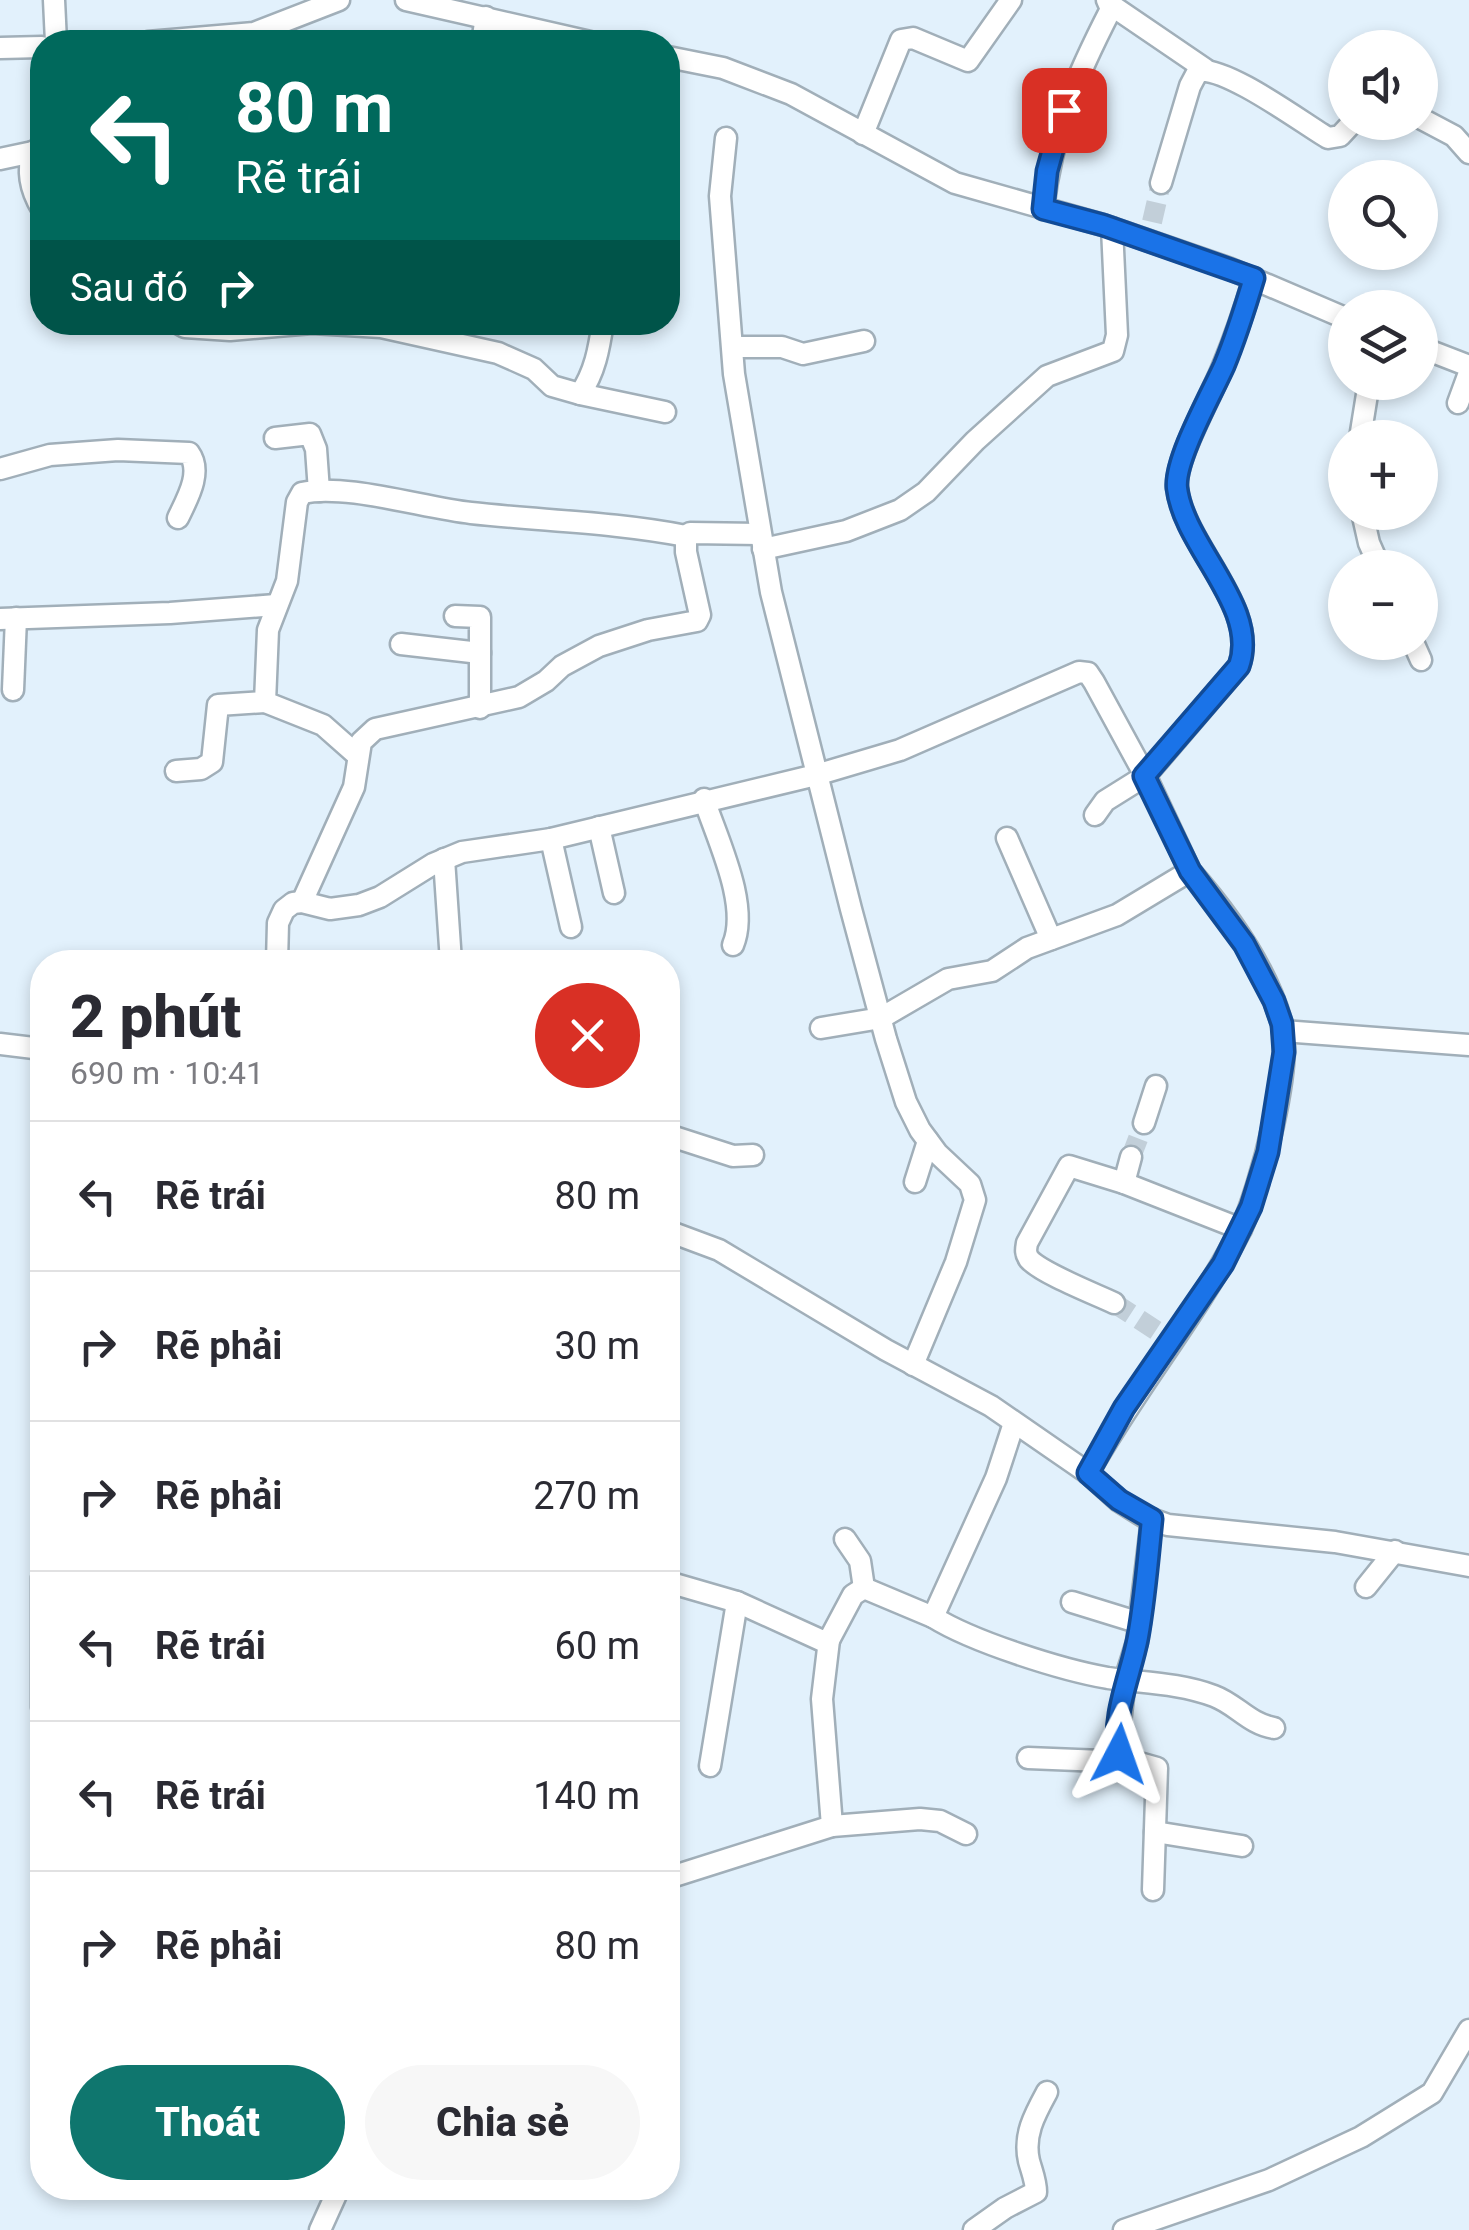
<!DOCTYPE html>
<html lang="vi">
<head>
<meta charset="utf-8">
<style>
  body { margin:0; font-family:Roboto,sans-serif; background:#f7f7f7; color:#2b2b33; height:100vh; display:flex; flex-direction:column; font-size:38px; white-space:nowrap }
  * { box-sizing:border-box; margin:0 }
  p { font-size:32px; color:#7c7c81 }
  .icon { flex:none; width:55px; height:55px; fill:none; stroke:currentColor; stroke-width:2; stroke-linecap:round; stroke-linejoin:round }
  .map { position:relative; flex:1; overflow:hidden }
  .panel { position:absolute; left:30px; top:950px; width:650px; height:1250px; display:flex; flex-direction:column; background:#fff; border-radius:40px; box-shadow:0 5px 15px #0003 }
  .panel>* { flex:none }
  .guide { position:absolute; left:30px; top:30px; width:650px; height:305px; border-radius:40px; box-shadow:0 5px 15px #0003; background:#00695c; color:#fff; overflow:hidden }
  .controls { position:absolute; left:1328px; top:30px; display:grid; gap:20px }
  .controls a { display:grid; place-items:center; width:110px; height:110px; border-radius:50%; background:#fff; box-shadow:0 5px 15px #0003; font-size:50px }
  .pin { position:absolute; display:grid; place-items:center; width:85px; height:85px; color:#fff; margin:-42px; border-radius:20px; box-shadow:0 5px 15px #0006 }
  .me { position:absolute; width:110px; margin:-55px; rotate:4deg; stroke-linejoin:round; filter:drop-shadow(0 0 8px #0008) }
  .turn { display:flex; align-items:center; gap:35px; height:210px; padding:0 40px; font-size:45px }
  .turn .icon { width:130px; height:130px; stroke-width:2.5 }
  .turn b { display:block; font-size:70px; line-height:85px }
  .then { display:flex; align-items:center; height:95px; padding:0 40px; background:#0003; gap:20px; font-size:38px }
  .round { display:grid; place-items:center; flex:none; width:105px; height:105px; border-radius:52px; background:#f7f7f7 }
  .summary { display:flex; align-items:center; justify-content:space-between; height:170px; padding:0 40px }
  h1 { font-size:60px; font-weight:800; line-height:75px }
  .primary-button { display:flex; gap:20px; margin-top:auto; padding:20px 40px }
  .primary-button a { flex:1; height:115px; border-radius:60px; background:#0f766e; color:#fff; font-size:40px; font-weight:800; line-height:115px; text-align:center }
  .primary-button a+a { background:#f7f7f7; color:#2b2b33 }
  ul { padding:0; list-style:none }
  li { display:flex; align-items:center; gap:30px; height:150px; padding:0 40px; border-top:2px solid #e1e1e2 }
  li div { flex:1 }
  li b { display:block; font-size:38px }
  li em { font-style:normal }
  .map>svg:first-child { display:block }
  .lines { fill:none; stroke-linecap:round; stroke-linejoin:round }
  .minor-tunnel { stroke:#c2cfd9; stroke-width:20; stroke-dasharray:20 10; stroke-linecap:butt }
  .minor-casing { stroke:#a1afb9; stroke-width:25 }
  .minor { stroke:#fff; stroke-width:20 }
  .route-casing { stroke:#114b97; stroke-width:25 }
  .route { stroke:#1a73e8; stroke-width:18 }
</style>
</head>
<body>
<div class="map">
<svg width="1469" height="2230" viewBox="0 0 1469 2230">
  <rect width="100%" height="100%" fill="#e2f1fc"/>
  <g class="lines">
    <g class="minor-tunnel">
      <polyline points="1152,222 1161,183"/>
      <polyline points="1131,1157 1144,1123"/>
      <polyline points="1114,1303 1157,1331"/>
    </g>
    <g class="minor-casing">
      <g id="minor">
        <polyline points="54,0 56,42"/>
        <polyline points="406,0 590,42"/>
        <polyline points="1111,5 1205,69"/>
        <polyline points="148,42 254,33 339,0"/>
        <polyline points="482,42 486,17"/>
        <polyline points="0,48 42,47"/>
        <polyline points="668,57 723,68 791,94 955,183 1103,225 1228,268 1345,318"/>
        <polyline points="1420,118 1454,136 1469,153"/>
        <polyline points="863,134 901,40 913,38 968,61 1011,0"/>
        <polyline points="726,138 720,196 734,374 771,592 851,909 886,1039 906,1102 920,1130 937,1153 970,1184 975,1200 956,1262 913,1365"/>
        <path d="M42,147l-9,5c-7,21 -2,39 9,57"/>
        <polyline points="0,159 33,152"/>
        <path d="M1161,183l29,-97 8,-15c28,-5 103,51 130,67l12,-2 13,-14"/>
        <path d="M1043,209c9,-77 33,-132 68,-200l-4,-9"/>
        <path d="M176,322l9,5 45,3 82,-7 69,4 117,26 36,16 18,17 28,8c15,-22 19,-45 23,-72"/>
        <polyline points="733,347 782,347 803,354 864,341"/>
        <polyline points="1420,347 1469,366"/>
        <polyline points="580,394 665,412"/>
        <polyline points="1458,403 1469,373"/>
        <polyline points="275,438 310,434 316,449 319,491"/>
        <polyline points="1360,438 1369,382"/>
        <path d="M0,469l50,-14 68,-5 71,3c14,19 -2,46 -11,65"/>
        <polyline points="1362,512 1369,543 1380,568"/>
        <polyline points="763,549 846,531 900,510 926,492 975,441 1047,376 1113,351 1117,335 1112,228"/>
        <polyline points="455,616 480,617 480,708"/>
        <polyline points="0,619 170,613 276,605"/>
        <polyline points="1413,642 1421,660"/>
        <polyline points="401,644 480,653"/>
        <polyline points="13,690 16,618"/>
        <path d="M357,755l-34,-30 -58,-23 3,-72 19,-49 10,-79 5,-9c43,-10 122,15 169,20 73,8 143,9 215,23"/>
        <polyline points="176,771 201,769 212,762 218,705 265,702"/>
        <path d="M704,799c13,40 46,106 29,146"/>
        <path d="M1095,815l10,-14 40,-25 94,-110c21,-59 -55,-120 -62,-178 -3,-28 35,-93 46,-122 12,-29 22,-58 31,-88"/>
        <polyline points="599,827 614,893"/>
        <polyline points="1007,838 1051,939"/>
        <polyline points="551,839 571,927"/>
        <polyline points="444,859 451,962"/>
        <polyline points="302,902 354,787 361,742 375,729 519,697 546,681 562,666 599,646 648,630 697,621 700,615 686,552 686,536 690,533 760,534"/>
        <polyline points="277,962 278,923 284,910 293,903 302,902 330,909 359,905 380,897 433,864 462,852 551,839 816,775 900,750 1079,672 1088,673 1094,682 1148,781 1190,871"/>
        <path d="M821,1028l60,-10 67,-39 44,-8 35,-23 90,-33 73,-44c37,42 75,95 91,150 13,42 -21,167 -40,208l-117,-46 -55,-17 -42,77c-1,6 -2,10 2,16 12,14 66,35 85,44"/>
        <polyline points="1283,1031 1469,1045"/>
        <polyline points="0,1044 42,1049"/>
        <polyline points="1144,1123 1156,1086"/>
        <polyline points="668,1135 733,1156 753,1155"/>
        <polyline points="915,1182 928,1141"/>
        <polyline points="1124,1183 1131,1157"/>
        <polyline points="668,1231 719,1250 886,1350 991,1406 1088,1473 1119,1501 1143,1516 1168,1525 1335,1542 1469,1566"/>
        <path d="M1014,1423l-18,55 -63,139c40,25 129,53 175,61 35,5 71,5 106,18 22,8 35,28 60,32"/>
        <path d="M1088,1473c47,-84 109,-158 153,-244"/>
        <polyline points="1152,1519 1137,1642 1125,1680 1117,1748 1125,1759 1157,1768 1153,1890"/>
        <polyline points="845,1539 860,1561 864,1588"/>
        <polyline points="668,1582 737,1602 825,1642 829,1640 853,1595 864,1588 933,1617"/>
        <polyline points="1366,1587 1395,1551"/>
        <polyline points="1072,1602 1140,1623"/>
        <polyline points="42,1707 42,1578"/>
        <polyline points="1028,1758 1102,1761 1119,1754"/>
        <polyline points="710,1766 737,1602"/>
        <polyline points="832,1826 920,1819 940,1821 966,1834"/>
        <polyline points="1155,1832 1242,1846"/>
        <polyline points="668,1878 832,1826 822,1699 829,1640"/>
        <polyline points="320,2230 339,2188"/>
        <path d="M974,2230l31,-22 31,-16c0,-11 -4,-20 -7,-31 -6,-26 6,-47 18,-69"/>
        <polyline points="1124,2230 1269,2180 1361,2137 1432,2093 1469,2030"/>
      </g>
    </g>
    <use href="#minor" class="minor"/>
  </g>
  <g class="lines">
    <g class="route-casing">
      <path id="route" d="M1064,110l-17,61 -4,38 60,16 151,53c-9,30 -18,59 -30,88 -13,29 -50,94 -47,122 7,59 83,119 62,178l-95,110 46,95 54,73 30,57 8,23 2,28 -16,100 -17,55 -28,57 -99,144 -36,65 31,27 33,19c-4,40 -7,79 -14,118 -7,38 -27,79 -19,117"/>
    </g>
    <use href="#route" class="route"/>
  </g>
</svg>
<div class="controls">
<a><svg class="icon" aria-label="sound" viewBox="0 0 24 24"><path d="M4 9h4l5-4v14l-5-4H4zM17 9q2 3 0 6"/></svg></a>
<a><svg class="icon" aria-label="search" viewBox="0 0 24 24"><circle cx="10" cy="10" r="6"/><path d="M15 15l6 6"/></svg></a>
<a><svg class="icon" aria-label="layers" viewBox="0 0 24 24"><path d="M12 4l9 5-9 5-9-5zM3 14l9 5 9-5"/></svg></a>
<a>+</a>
<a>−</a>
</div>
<div class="pin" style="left:1064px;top:110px;background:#d93025"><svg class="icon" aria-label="arrive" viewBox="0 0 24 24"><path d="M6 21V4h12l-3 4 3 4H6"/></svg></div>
<svg class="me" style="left:1119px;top:1754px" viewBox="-20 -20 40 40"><path d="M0-17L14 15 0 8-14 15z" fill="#1a73e8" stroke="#fff" stroke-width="4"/></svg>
<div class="guide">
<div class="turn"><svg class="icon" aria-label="left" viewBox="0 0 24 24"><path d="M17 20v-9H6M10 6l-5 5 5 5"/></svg><div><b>80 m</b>Rẽ trái</div></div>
<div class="then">Sau đó<svg class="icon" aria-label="right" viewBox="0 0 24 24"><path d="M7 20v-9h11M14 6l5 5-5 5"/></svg></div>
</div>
<section class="panel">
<div class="summary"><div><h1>2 phút</h1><p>690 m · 10:41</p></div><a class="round" style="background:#d93025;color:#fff"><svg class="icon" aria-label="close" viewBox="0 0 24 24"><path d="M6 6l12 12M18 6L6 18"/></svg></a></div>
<ul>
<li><svg class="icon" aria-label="left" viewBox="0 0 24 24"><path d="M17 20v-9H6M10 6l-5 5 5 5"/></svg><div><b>Rẽ trái</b></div><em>80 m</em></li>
<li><svg class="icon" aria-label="right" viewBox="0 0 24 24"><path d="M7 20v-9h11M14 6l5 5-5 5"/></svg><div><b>Rẽ phải</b></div><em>30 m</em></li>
<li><svg class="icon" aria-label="right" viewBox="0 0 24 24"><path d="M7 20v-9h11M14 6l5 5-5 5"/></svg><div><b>Rẽ phải</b></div><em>270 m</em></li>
<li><svg class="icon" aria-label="left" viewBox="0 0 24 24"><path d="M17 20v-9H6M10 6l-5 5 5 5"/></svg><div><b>Rẽ trái</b></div><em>60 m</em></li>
<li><svg class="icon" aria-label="left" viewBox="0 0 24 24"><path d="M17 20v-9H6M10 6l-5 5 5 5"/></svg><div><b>Rẽ trái</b></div><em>140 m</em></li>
<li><svg class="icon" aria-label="right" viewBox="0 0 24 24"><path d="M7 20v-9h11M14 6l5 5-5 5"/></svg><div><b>Rẽ phải</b></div><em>80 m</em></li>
</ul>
<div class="primary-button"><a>Thoát</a><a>Chia sẻ</a></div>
</section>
</div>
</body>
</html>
